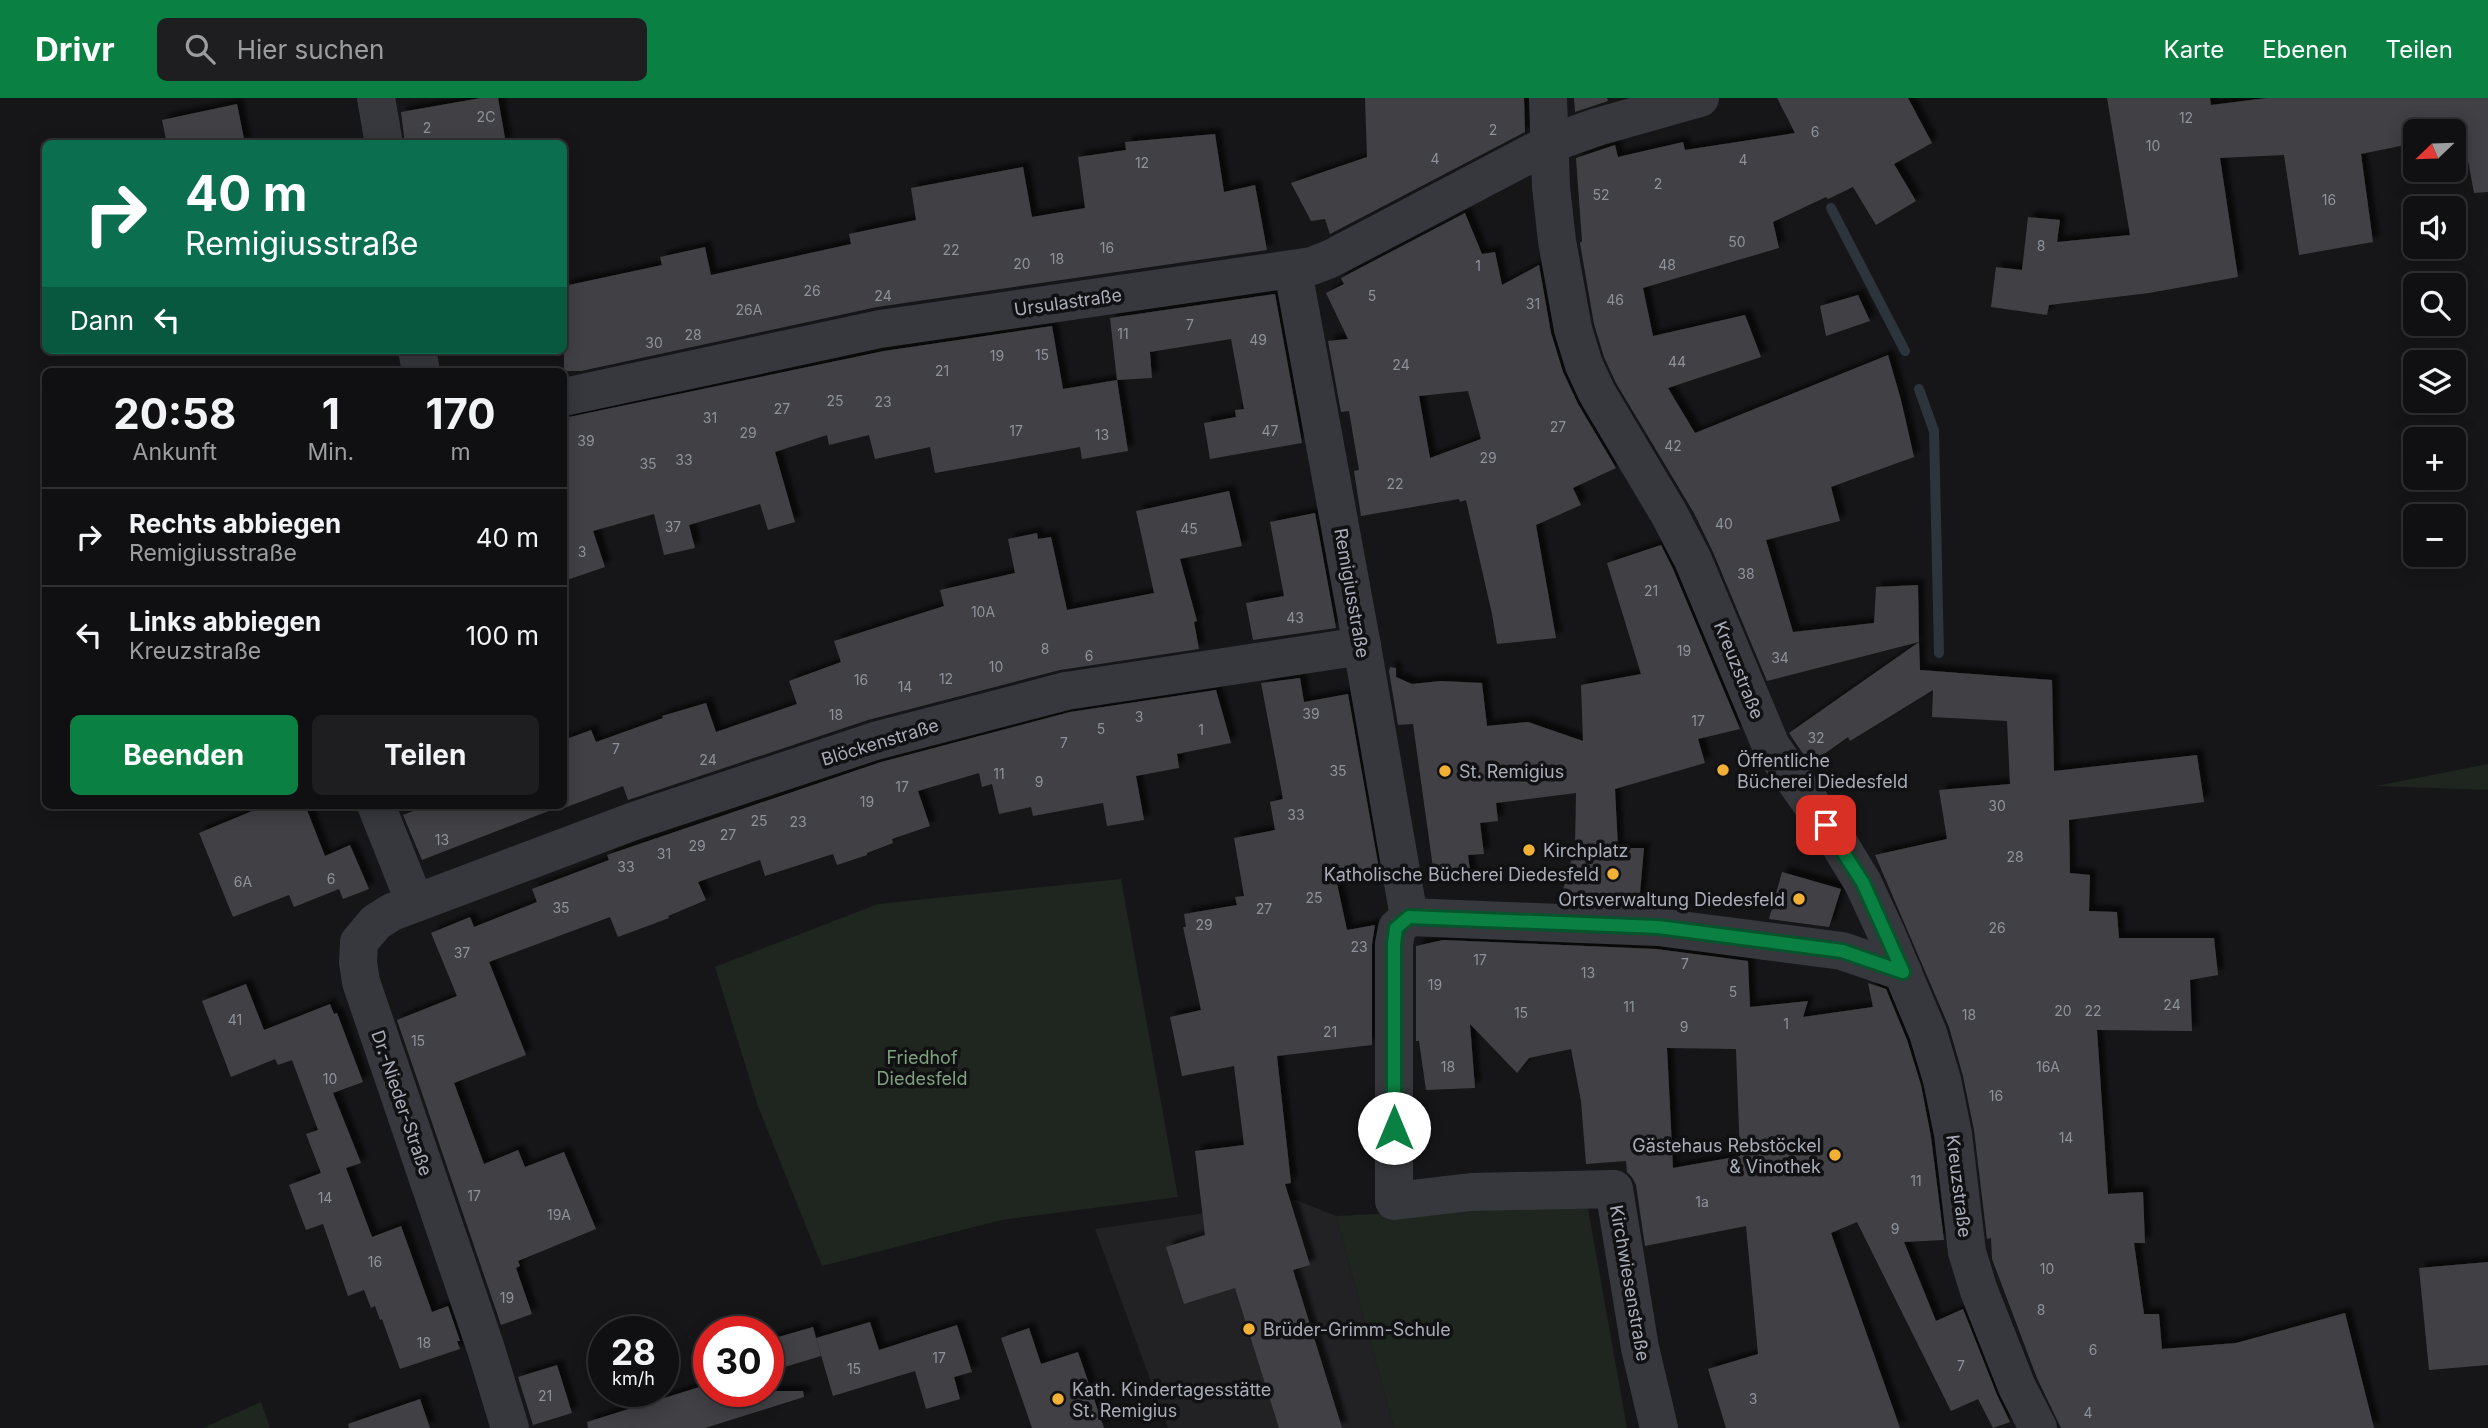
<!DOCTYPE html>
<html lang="de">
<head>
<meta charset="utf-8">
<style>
  body { margin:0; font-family:Inter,sans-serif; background:#1e1e20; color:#f1f3f6; height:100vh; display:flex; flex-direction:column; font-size:26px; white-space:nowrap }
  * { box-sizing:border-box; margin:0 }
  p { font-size:23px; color:#9c9d9f }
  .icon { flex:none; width:38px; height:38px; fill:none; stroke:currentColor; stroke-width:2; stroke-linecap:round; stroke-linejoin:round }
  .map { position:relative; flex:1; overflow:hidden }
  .panel { position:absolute; left:42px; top:270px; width:525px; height:441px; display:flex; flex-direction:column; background:#101012; border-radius:10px; box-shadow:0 4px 18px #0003,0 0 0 2px #303032 }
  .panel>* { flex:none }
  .banner { position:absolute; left:42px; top:42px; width:525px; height:214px; border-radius:10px; box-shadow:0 4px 18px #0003,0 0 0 2px #303032; background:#0b6e4f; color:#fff; overflow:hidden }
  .needle { width:46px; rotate:247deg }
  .tools { position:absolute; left:2403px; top:21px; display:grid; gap:14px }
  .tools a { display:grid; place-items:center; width:63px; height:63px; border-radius:10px; background:#101012; box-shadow:0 4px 18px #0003,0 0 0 2px #303032; font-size:35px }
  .speed { position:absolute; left:588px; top:1218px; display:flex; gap:14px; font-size:35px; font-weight:700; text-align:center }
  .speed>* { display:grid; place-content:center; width:91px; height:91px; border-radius:50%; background:#101012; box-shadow:0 4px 18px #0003,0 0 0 2px #303032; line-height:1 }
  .speed small { font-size:18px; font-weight:400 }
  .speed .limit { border:10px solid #d22; background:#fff; color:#111 }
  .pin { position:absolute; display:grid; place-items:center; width:60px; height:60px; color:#fff; margin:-30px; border-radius:14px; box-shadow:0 4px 10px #0006 }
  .me { position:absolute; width:77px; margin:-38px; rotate:0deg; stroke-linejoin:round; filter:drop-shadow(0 0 5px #0008) }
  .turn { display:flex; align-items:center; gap:24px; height:147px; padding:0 28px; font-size:32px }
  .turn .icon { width:91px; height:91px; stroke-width:2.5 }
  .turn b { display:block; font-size:49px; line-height:60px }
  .then { display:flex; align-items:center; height:66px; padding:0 28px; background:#0003; gap:14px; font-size:26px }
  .eta { display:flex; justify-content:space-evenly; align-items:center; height:119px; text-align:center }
  .eta b { font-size:42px; font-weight:700; line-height:49px }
  .cta { display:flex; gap:14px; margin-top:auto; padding:14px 28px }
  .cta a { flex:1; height:80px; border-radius:10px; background:#0b8043; color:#fff; font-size:28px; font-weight:700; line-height:80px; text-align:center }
  .cta a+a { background:#1e1e20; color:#f1f3f6 }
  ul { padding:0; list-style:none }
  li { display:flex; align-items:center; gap:21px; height:98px; padding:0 28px; border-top:2px solid #303032 }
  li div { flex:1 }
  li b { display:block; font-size:26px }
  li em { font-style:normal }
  header { display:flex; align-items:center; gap:42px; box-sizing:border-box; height:98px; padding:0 35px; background:#0b8043; color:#fff }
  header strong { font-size:33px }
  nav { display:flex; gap:38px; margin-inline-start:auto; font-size:24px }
  .search { width:490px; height:63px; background:#1e1e20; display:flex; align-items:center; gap:18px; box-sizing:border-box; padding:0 24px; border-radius:10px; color:#9c9d9f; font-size:26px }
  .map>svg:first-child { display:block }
  .built { fill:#222225 }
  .green { fill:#1e261f }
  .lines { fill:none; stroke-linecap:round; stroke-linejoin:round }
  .stream { stroke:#2c353c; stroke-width:10 }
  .building { fill:#404145; fill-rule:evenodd; filter:url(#shadow) }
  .minor { stroke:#37383d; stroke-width:38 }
  .route-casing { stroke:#07532c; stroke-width:18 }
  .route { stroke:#0b8043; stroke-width:12 }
  .poi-dot { fill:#f2b134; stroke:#111113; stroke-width:2.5 }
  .labels { text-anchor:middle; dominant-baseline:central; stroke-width:7; stroke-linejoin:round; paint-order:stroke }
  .number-label { font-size:14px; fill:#8e929b }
  .street-label { font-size:18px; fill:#a8adb8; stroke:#111113 }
  .poi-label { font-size:18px; fill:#a8adb8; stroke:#111113; text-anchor:start }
  .park-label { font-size:18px; fill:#7fa381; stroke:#111113 }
</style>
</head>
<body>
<header>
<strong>Drivr</strong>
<div class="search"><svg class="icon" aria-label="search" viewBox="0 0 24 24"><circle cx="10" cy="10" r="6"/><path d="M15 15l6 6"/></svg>Hier suchen</div>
<nav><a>Karte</a><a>Ebenen</a><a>Teilen</a></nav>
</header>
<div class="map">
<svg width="2488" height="1330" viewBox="0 0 2488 1330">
  <defs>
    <filter id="shadow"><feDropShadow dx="6" dy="-6" stdDeviation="2" flood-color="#0009"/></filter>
  </defs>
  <rect width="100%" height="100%" fill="#161618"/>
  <polygon class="built" points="1296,1102 1336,1118 1394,1330 1168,1330 1095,1131"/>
  <g class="green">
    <polygon points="2488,666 2488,692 2376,688"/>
    <polygon points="1121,781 1178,1099 1001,1122 822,1168 758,1008 715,869 878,806"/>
    <polygon points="1587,1105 1627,1330 1394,1330 1336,1118"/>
    <polygon points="261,1304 270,1330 203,1330"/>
  </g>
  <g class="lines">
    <g class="stream">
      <polyline points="1831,110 1905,253"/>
      <polyline points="1919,291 1934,333 1939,555"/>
    </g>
  </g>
  <g class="building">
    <polygon points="481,0 498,0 506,46 405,46 401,14"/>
    <polygon points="1365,0 1524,0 1525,34 1330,136 1325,121 1311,123 1291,85 1367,59"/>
    <polygon points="1574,0 1607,0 1608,3 1575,14"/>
    <polygon points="1777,0 1908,0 1932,45 1894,66 1916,103 1876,127 1853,89 1828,101 1826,99 1773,124 1779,150 1643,190 1653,238 1745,217 1761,259 1668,290 1695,335 1888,257 1901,302 1914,359 1831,389 1840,423 1766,442 1793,534 1874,525 1876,489 1918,487 1919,544 1767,583 1713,454 1694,415 1616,285 1604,259 1594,226 1580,145 1582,143 1576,60 1615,47 1618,59 1683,44 1685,52 1795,35"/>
    <polygon points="2107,0 2210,0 2211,7 2267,0 2488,0 2488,94 2474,95 2463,35 2454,37 2454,33 2415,33 2415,45 2361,56 2373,144 2299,157 2284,57 2220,60 2238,179 2149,195 2049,207 2047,217 1991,209 1996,169 2022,172 2028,119 2060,122 2057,144 2130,137"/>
    <polygon points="237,6 245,46 167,46 162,22"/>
    <polygon points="1215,36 1224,94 1255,87 1267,152 877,209 581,273 564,273 564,188 662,167 660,159 705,149 711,177 851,146 849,136 916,122 911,90 1023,69 1032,119 1085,110 1078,59 1126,52 1125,44"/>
    <path d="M1465,115l17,41 13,-2 7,33 37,-20 12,68 12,39 15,32 38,64 -43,20 8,17 -45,20 20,113 -59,6 -5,-30 -26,-114 -6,2 -1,-3 -98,17 -7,-45 5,-1 -10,-59 -8,1 -13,-71 20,-2 -22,-46 18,-9 -3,-6zM1468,293l13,48 -51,19 -11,-62z"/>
    <polygon points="1275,196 1302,345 1210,361 1204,325 1236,319 1235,312 1244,311 1231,241 1150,254 1152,280 1117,282 1110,220"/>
    <polygon points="1858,197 1870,223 1826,238 1820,208"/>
    <polygon points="1052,228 1063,291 1117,282 1128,353 1082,361 1080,349 935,375 930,349 875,361 869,337 829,347 827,337 775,354 795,424 768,432 760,406 689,427 695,450 664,457 654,416 593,433 605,469 564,483 564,320 884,253"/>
    <polygon points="1229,393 1242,448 1180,461 1197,523 1194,524 1199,551 1060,572 868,622 628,702 623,688 564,710 564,642 591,632 596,644 663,620 662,618 706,605 716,634 797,606 789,583 841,564 834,543 944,508 940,492 1015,475 1008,441 1037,435 1038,441 1051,439 1067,512 1154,495 1136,413"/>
    <polygon points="1315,415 1336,530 1253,542 1246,505 1284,498 1270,424"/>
    <polygon points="1661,447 1673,471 1740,631 1698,641 1705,665 1615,691 1618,750 1644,750 1639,806 1560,803 1575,748 1576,695 1496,705 1498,723 1480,725 1484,756 1468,757 1471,780 1435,784 1413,626 1398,627 1389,573 1390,569 1396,570 1396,579 1412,586 1441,583 1482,585 1487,628 1528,624 1583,643 1581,587 1641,576 1607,465"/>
    <polygon points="1919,544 1920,572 2052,582 2054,673 2197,657 2204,704 2069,722 2070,775 2090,777 2089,813 2117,814 2119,840 2214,840 2218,877 2190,882 2192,933 2097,932 2108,1096 2143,1094 2145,1145 2134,1145 2144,1216 2159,1216 2162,1251 2236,1245 2345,1215 2374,1330 2061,1330 2037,1280 1992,1161 1991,1140 1987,1141 1974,1032 1963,978 1949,929 1875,757 1947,741 1939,692 2010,686 2007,623 1932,619 1933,592 1850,643 1848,639 1810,666 1789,635"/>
    <polygon points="1300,580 1304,604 1348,596 1379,771 1335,776 1347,832 1375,827 1372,846 1372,947 1277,958 1291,1085 1285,1086 1310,1167 1293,1172 1342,1330 1279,1330 1235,1190 1184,1206 1166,1149 1205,1137 1195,1053 1244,1047 1234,968 1182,978 1170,919 1201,912 1183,829 1186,829 1184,816 1237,807 1235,799 1244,798 1234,740 1275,732 1270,704 1283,701 1261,585"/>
    <polygon points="1216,592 1231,645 1177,656 1179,670 1136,678 1144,722 1107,728 1103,705 1033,718 1031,709 999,716 992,686 982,689 979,675 918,693 930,728 892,741 893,745 867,755 867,757 837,767 833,756 765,778 760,762 698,784 706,802 668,818 669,820 618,839 610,819 489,864 526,957 454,985 484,1066 518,1052 525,1069 564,1054 596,1131 518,1163 520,1168 516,1170 532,1216 501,1227 397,922 457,898 431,835 470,819 474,829 537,804 532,791 609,762 607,757 881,664 1070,614"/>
    <polygon points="267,707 305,707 325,758 350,747 369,791 343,801 339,791 294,809 289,797 233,819 199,735"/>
    <polygon points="429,707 559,707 559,709 422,762 403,717"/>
    <polygon points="1782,774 1841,791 1829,829 1769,821"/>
    <path d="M1443,842l213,9 92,12 2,46 58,-6 -5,16 70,-10 -5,-24 18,6 21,51 14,45 10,52 13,103 -40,2 32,79 27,-12 34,86 13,27 -17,6 -15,-29 -27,12 -94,-189 -26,11 69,195h-174l-18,-59 50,-15 -12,-128 -101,20 -9,-61 -4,-8 -5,-5 -1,-11 -40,3 -5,-63 -10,-52 -42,9 -12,15 -47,-49 5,64 -49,2 -7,-49h-3v-95zM1667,950l69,1 4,107 -67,12z"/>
    <polygon points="246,886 264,932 330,906 334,916 337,915 363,984 333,995 361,1065 346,1070 372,1139 401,1128 432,1214 448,1208 460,1243 457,1243 460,1251 400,1271 382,1221 380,1222 375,1208 371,1210 364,1192 348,1198 323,1126 306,1132 289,1087 321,1075 306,1036 318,1032 292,962 278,967 275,961 231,979 202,903"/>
    <polygon points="2488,1164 2488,1267 2429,1272 2419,1170"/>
    <polygon points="870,1224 879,1252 957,1227 972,1274 954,1279 960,1301 926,1311 915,1273 833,1298 816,1240"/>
    <polygon points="813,1229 821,1258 768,1274 768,1242"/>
    <polygon points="1029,1230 1041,1266 1078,1254 1104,1330 1032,1330 1001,1240"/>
    <polygon points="557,1267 572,1315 533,1327 518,1279"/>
    <polygon points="709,1286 709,1293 803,1293 804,1299 705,1330 588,1330 587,1324"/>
    <polygon points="420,1301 430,1330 349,1330 348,1326"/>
  </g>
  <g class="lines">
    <g class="minor">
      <polyline points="376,0 384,46"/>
      <polyline points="1548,0 1551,89 1557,143 1573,231 1584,267 1597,295 1669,416 1693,462 1771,648 1838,744 1863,785 1887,837 1928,935 1942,982 1953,1036 1967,1154 1979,1193 2017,1289 2038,1330"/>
      <polyline points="1293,173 1362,548 1409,819 1397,830 1394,846 1394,1103 1471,1094 1614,1091 1640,1250 1659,1330"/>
      <polyline points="417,252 421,273"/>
      <polyline points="564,299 880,231 1312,168 1330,161 1549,46 1597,29 1700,0"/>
      <polyline points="376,707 415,805"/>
      <polyline points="1409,819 1658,829 1842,853 1903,874"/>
      <polyline points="510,1330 486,1251 361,884 358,864 359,844 376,824 392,814 634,723 875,643 1066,593 1362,548"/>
    </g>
  </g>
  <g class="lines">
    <g class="route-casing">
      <polyline id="route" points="1394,1030 1394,846 1396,830 1409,819 1658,829 1842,853 1903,874 1863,785 1826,727"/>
    </g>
    <use href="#route" class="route"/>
  </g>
  <g class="poi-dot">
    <circle cx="1723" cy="672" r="7"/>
    <circle cx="1445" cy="673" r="7"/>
    <circle cx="1529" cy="752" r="7"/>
    <circle cx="1613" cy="776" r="7"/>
    <circle cx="1799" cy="801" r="7"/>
    <circle cx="1835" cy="1057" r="7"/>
    <circle cx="1249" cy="1231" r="7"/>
    <circle cx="1058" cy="1301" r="7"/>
  </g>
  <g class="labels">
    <g class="number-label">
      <text x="486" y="18">2C</text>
      <text x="2186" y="19">12</text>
      <text x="427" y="29">2</text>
      <text x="1493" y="31">2</text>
      <text x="1815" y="33">6</text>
      <text x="2153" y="47">10</text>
      <text x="1435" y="60">4</text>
      <text x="1743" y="61">4</text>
      <text x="1142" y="64">12</text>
      <text x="1658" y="85">2</text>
      <text x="1601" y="96">52</text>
      <text x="2329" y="101">16</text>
      <text x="1737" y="143">50</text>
      <text x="2041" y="147">8</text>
      <text x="1107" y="149">16</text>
      <text x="951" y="151">22</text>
      <text x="1057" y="160">18</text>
      <text x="1022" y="165">20</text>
      <text x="1667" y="166">48</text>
      <text x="1478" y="167">1</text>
      <text x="812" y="192">26</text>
      <text x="883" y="197">24</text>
      <text x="1372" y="197">5</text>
      <text x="1615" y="201">46</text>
      <text x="1533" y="205">31</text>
      <text x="749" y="211">26A</text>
      <text x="1190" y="226">7</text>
      <text x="1123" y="235">11</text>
      <text x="693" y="236">28</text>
      <text x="1258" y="241">49</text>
      <text x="654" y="244">30</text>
      <text x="1042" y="256">15</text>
      <text x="997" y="257">19</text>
      <text x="1677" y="263">44</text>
      <text x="1401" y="266">24</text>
      <text x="942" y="272">21</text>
      <text x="835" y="302">25</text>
      <text x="883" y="303">23</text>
      <text x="782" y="310">27</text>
      <text x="710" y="319">31</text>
      <text x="1558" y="328">27</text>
      <text x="1016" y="332">17</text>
      <text x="1270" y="332">47</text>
      <text x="748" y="334">29</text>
      <text x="1102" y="336">13</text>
      <text x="586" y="342">39</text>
      <text x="1673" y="347">42</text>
      <text x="1488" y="359">29</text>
      <text x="684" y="361">33</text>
      <text x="648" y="365">35</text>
      <text x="1395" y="385">22</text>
      <text x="1724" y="425">40</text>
      <text x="673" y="428">37</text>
      <text x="1189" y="430">45</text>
      <text x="582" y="453">3</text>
      <text x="1746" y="475">38</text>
      <text x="1651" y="492">21</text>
      <text x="983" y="513">10A</text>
      <text x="1295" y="519">43</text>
      <text x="1045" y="550">8</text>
      <text x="1684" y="552">19</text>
      <text x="1089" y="557">6</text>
      <text x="1780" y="559">34</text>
      <text x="996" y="568">10</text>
      <text x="946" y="580">12</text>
      <text x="861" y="581">16</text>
      <text x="905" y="588">14</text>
      <text x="1311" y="615">39</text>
      <text x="836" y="616">18</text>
      <text x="1139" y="618">3</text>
      <text x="1698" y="622">17</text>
      <text x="1101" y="630">5</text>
      <text x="1201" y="631">1</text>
      <text x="1816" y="639">32</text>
      <text x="1064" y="644">7</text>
      <text x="616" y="650">7</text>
      <text x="708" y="661">24</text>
      <text x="1338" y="672">35</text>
      <text x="999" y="675">11</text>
      <text x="1039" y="683">9</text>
      <text x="902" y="688">17</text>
      <text x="867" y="703">19</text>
      <text x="1997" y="707">30</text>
      <text x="1296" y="716">33</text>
      <text x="759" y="722">25</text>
      <text x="798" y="723">23</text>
      <text x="728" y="736">27</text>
      <text x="442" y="741">13</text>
      <text x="697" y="747">29</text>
      <text x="664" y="755">31</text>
      <text x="2015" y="758">28</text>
      <text x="626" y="768">33</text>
      <text x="331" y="780">6</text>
      <text x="243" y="783">6A</text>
      <text x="1314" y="799">25</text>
      <text x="561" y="809">35</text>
      <text x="1264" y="810">27</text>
      <text x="1204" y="826">29</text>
      <text x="1997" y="829">26</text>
      <text x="1359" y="848">23</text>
      <text x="462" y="854">37</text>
      <text x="1480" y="861">17</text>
      <text x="1685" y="865">7</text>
      <text x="1588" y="874">13</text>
      <text x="1435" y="886">19</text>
      <text x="1733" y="893">5</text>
      <text x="2172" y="906">24</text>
      <text x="1629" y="908">11</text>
      <text x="2063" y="912">20</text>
      <text x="2093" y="912">22</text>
      <text x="1521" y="914">15</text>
      <text x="1969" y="916">18</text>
      <text x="235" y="921">41</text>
      <text x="1786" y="925">1</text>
      <text x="1684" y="928">9</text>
      <text x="1330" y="933">21</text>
      <text x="418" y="942">15</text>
      <text x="1448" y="968">18</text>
      <text x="2048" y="968">16A</text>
      <text x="330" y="980">10</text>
      <text x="1996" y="997">16</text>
      <text x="2066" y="1039">14</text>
      <text x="1916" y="1082">11</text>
      <text x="474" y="1097">17</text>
      <text x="325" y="1099">14</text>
      <text x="1702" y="1103">1a</text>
      <text x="559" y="1116">19A</text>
      <text x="1895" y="1130">9</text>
      <text x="375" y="1163">16</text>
      <text x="2047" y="1170">10</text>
      <text x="507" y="1199">19</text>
      <text x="2041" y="1211">8</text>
      <text x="424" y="1244">18</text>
      <text x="2093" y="1251">6</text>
      <text x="939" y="1259">17</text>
      <text x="1961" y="1267">7</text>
      <text x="854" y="1270">15</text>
      <text x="545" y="1297">21</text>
      <text x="1753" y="1300">3</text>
      <text x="2088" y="1314">4</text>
    </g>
    <g class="street-label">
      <text transform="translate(1068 204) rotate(-8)">Ursulastraße</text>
      <text transform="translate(1352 495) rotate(80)">Remigiusstraße</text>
      <text transform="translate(1739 572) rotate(68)">Kreuzstraße</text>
      <text transform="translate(880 644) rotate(-17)">Blöckenstraße</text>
      <text transform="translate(402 1005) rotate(71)">Dr.-Nieder-Straße</text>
      <text transform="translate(1959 1088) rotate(83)">Kreuzstraße</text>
      <text transform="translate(1630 1185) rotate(80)">Kirchwiesenstraße</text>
    </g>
    <g class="poi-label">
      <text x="1737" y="662">Öffentliche<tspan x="1737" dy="21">Bücherei Diedesfeld</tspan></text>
      <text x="1459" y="673">St. Remigius</text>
      <text x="1543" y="752">Kirchplatz</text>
      <text x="1599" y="776" text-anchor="end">Katholische Bücherei Diedesfeld</text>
      <text x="1785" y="801" text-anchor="end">Ortsverwaltung Diedesfeld</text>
      <text x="1821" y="1047" text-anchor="end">Gästehaus Rebstöckel<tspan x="1821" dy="21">&amp; Vinothek</tspan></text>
      <text x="1263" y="1231">Brüder-Grimm-Schule</text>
      <text x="1072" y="1291">Kath. Kindertagesstätte<tspan x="1072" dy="21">St. Remigius</tspan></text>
    </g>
    <g class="park-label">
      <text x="922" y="959">Friedhof<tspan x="922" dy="21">Diedesfeld</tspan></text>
    </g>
  </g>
</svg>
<div class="tools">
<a><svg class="needle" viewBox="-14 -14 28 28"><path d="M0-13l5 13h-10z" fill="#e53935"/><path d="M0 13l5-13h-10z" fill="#9c9d9f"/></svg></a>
<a><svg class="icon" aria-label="sound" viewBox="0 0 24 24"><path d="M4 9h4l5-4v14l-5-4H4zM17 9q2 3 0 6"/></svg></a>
<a><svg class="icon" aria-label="search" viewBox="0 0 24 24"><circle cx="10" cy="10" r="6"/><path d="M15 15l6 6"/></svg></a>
<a><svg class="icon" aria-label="layers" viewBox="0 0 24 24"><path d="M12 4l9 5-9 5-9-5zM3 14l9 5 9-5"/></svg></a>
<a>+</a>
<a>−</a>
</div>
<div class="speed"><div>28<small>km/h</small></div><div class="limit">30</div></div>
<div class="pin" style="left:1826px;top:727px;background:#d93025"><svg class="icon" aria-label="arrive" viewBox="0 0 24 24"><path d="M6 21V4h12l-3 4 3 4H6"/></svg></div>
<svg class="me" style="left:1394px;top:1030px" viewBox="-20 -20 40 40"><circle r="19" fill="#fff"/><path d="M0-13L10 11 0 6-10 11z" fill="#0b8043"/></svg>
<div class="banner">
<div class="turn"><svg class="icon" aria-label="right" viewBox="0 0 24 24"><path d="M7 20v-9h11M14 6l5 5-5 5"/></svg><div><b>40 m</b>Remigiusstraße</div></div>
<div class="then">Dann<svg class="icon" aria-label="left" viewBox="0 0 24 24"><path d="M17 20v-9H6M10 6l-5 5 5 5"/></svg></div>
</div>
<section class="panel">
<div class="eta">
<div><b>20:58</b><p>Ankunft</p></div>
<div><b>1</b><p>Min.</p></div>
<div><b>170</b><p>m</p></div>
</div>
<ul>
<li><svg class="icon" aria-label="right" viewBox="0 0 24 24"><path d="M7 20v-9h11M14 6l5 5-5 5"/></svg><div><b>Rechts abbiegen</b><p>Remigiusstraße</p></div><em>40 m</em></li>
<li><svg class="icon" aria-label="left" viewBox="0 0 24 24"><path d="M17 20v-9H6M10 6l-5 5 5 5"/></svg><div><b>Links abbiegen</b><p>Kreuzstraße</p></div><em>100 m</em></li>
</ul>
<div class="cta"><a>Beenden</a><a>Teilen</a></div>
</section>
</div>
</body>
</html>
